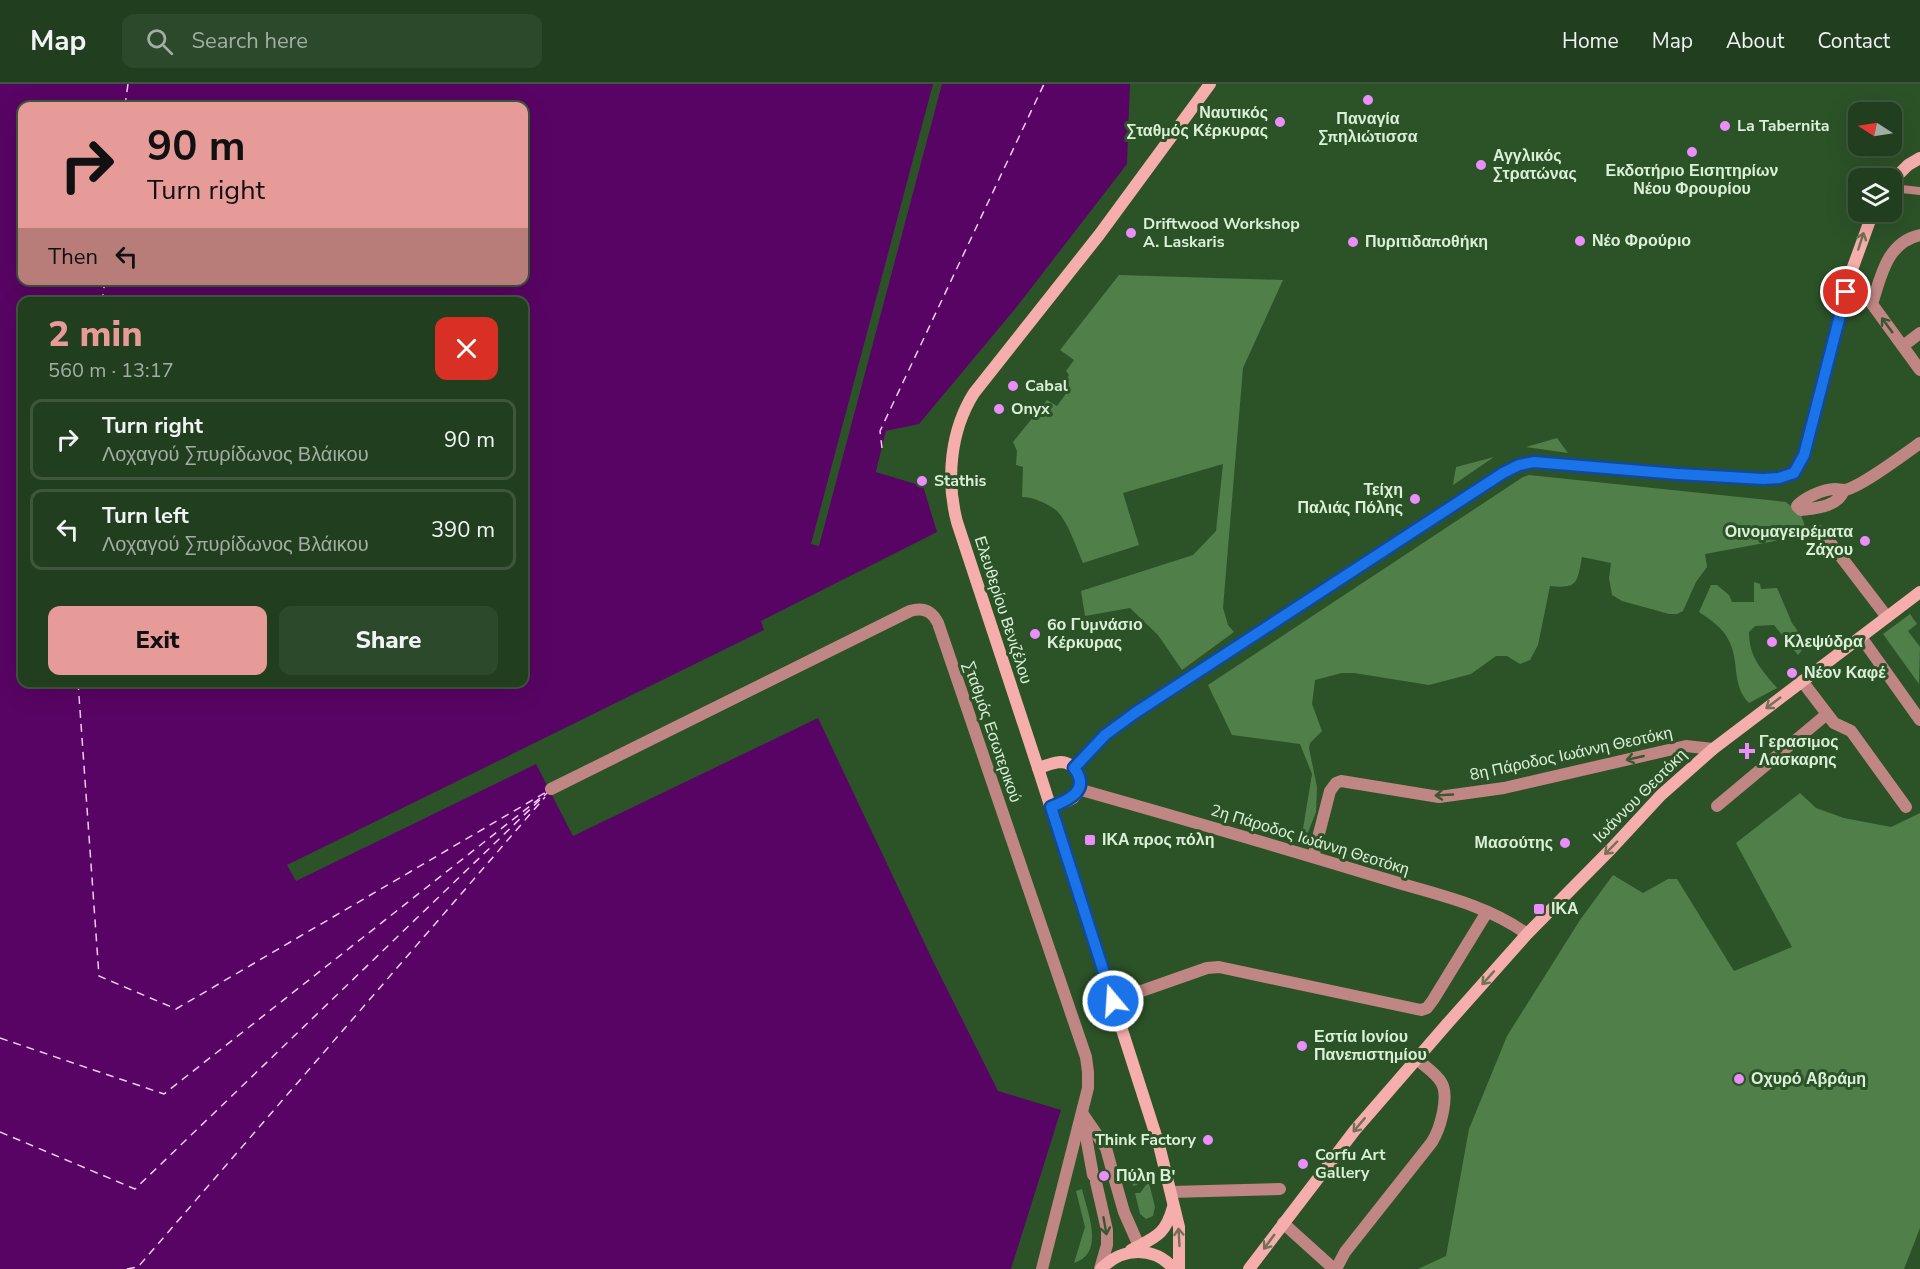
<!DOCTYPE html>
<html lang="en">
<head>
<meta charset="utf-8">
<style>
  body { margin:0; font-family:"Nunito Sans",sans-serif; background:#2d492b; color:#f1f3f6; height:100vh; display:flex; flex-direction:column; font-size:22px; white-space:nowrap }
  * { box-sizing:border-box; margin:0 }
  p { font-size:20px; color:#a2aea4 }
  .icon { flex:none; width:33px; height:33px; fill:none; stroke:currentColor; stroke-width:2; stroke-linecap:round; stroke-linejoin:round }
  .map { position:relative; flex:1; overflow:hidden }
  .sheet { position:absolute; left:18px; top:213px; width:510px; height:390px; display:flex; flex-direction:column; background:#213e1e; border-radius:12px; box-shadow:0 6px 24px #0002,0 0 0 2px #3e573c }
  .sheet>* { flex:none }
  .hud { position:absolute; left:18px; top:18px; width:510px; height:183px; border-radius:12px; box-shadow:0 6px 24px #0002,0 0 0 2px #3e573c; background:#e69b98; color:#111; overflow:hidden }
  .needle { width:39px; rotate:282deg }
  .tools { position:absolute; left:1848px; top:18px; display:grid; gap:12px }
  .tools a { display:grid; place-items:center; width:54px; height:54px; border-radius:12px; background:#213e1e; box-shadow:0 6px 24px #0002,0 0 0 2px #3e573c; font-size:30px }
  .pin { position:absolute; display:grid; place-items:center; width:51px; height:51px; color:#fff; margin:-26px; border:3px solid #fff; border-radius:50%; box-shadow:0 2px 6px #0007 }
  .me { position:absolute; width:66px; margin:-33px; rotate:342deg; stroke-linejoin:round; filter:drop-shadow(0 0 4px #0008) }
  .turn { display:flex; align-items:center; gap:21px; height:126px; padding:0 30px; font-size:27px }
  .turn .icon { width:78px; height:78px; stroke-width:2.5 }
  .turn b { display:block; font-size:42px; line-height:51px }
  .then { display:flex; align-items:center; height:57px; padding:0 30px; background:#0003; gap:12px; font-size:22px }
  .round { display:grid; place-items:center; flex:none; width:63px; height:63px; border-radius:12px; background:#2d492b }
  .head { display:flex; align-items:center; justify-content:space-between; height:102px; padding:0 30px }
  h1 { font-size:36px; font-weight:800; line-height:45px; color:#e69b98 }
  .cta { display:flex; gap:12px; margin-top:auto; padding:12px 30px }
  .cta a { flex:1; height:69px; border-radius:12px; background:#e69b98; color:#111; font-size:24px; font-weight:800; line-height:69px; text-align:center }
  .cta a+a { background:#2d492b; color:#f1f3f6 }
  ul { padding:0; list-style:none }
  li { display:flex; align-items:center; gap:18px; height:81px; margin:0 12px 9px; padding:0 18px; border:3px solid #3e573c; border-radius:12px }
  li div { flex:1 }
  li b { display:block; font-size:22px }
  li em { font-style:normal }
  header { display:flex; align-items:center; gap:36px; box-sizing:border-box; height:84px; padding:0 30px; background:#213e1e; border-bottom:2px solid #3e573c }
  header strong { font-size:28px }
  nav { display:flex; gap:33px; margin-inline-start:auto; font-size:21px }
  .search { width:420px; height:54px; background:#2d492b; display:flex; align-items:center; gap:15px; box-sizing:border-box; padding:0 21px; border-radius:12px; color:#a2aea4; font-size:22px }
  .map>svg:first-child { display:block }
  .green { fill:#507f4a }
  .water { fill:#580464; fill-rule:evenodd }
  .pier { fill:#2c5228 }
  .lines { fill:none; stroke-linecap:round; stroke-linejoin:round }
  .ferry { stroke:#f2cbf8; stroke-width:1.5; stroke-dasharray:8 6; stroke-linecap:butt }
  .pedestrian { stroke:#bf8684; stroke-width:8 }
  .minor { stroke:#bf8684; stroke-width:12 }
  .tertiary { stroke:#bf8684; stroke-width:12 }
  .secondary { stroke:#f6aeac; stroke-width:12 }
  .oneway { stroke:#737256 }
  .oneway2 { stroke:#3b5731 }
  .route-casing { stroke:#114b97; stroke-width:15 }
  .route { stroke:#1a73e8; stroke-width:10 }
  .poi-dot { fill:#eb8dfb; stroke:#2c5228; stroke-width:2 }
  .labels { text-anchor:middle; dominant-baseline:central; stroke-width:6; stroke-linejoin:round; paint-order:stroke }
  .poi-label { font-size:16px; font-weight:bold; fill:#daf0d7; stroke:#2c5228; text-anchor:start }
  .street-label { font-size:16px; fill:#daf0d7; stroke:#2c5228 }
</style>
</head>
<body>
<header>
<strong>Map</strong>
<div class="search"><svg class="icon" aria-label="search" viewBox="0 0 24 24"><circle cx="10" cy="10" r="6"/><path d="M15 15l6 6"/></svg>Search here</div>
<nav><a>Home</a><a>Map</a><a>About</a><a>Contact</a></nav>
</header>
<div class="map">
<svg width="1920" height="1185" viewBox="0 0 1920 1185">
  <rect width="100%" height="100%" fill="#2c5228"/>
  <g class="green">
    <path d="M1119,191l164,5 -40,88 -20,240 5,17 6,7 -52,38 -24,-35 -28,-27 -45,8 -4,-25 112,-36 23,-24 7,-67 -100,29 16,52 -56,18c-6,-14 -15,-41 -26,-52 -8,-7 -24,-14 -35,-14l1,-30 -7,-2 1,-14 -4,-9 34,-42 10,6 11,-15 -5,-5 6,-11 -3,-4 8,-11 -14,-10z"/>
    <polygon points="1557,354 1568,369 1526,363"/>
    <polygon points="1494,373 1453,401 1456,383"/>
    <path d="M1529,391l257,27 15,13 6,17 -37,10 -65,12 2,13 -11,15 -13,29 -6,3h-8l-47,-13 -10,-6 -3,-17 2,-15 -29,-6c-5,26 -4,32 -32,29l-12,59 -8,15 -10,4 -13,-8h-11l-25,18 -42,11 -75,-12h-12l-27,7 -3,24 10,27 -12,12 -1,5 8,39 -1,25 -12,31 -3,-2 11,-67 -12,-30 -68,-9 -24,-50 315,-208z"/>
    <path d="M1754,498l6,2 1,5 16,-1 15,35 15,21 -9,11 -24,-30 -19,1 -6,6c0,25 12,37 28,56l-28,15c-18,-18 -9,-41 -20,-62 -6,-13 -18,-21 -30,-29l12,-27h6l12,10 3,7h22z"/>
    <polygon points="1910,530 1917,540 1908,547 1920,563 1919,600 1883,550"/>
    <polygon points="1800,709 1816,724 1844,734 1891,743 1920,729 1920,1144 1904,1185 1418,1185 1446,1172 1469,1045 1507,952 1580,836 1613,791 1643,809 1668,795 1677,795 1734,887 1792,863 1736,759"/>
    <polygon points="1146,1085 1147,1092 1141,1094 1137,1101 1133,1102 1130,1089"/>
    <polygon points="1149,1099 1155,1123 1153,1132 1146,1135 1140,1130 1135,1109 1140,1109 1146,1101"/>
    <path d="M1082,1105c5,23 24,64 -8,74l11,-36 -9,-36z"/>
  </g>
  <path class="water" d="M0,0h1130l-3,80 -112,145 -96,115 -33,7 -10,41 47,14 14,46 -176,89 3,9 -477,235 9,16 240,-117 37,72 245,-118 115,243 65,130 63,19 -50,159h-1011zM22,22h502v174h-502zM22,218h502v380h-502z"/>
  <g class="pier">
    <polygon points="933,0 942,0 819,462 811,460"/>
    <polygon points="924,340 920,343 889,349 879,386 923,399 923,402 876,388 886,347"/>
  </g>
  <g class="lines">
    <g class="ferry">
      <polyline points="125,22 128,0"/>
      <polyline points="102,218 105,196"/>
      <polyline points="882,364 880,347 1044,0"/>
      <polyline points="78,598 99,892 176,925 548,707"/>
      <polyline points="0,954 164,1010 544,711"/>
      <polyline points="0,1048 135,1105 548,708"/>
      <polyline points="127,1185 138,1183 545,713"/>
    </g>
    <polyline class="pedestrian" points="1892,104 1920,107"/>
    <g class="minor">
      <path d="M1920,151c-33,7 -39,41 -48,69l48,66"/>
      <polyline points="1903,262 1920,249"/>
      <path d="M1844,406c-6,17 -28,18 -43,20l-4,-4c7,-8 26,-17 38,-17 3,0 6,1 9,1 14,-1 62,-37 76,-47"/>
      <polyline points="1814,447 1822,448 1887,533"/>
      <polyline points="1861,553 1920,636"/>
      <polyline points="1802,597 1834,639 1851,647 1906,723"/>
      <path d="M551,705l359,-178c13,-4 22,0 28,12l148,434 2,15v16l-46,181"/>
      <polyline points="1717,722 1827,630"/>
      <polyline points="1313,773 1330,707 1336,699 1341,697 1439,713 1504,704 1686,662 1713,665"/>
      <polyline points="1113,917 1207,884 1219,883 1421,926 1427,924 1433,916 1487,828"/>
      <polyline points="1082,1029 1106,1064 1112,1086"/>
      <polyline points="1083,1036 1093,1091"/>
      <polyline points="1114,1093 1124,1128 1139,1162"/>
      <polyline points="1096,1098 1107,1146 1107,1161 1100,1185"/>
      <polyline points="1171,1108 1280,1105"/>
      <polyline points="1283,1139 1334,1185"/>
      <path d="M1336,1185l9,-17 87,-110c8,-13 18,-46 9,-60 -5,-9 -17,-16 -24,-23"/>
    </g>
    <path class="tertiary" d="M1078,705c102,29 203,58 304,89 48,15 103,25 145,56"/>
    <g class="secondary">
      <polyline points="1892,97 1908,81 1920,74"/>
      <path d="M1038,684c7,-2 16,-6 23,-6 18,1 25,24 12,36 -6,4 -15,6 -22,9"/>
      <polyline points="1074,684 1105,651 1135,629 1511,384 1534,378 1678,390 1763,395 1779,394 1794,389 1804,371 1853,183 1873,128"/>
      <path d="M1131,1166c24,-13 34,-14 42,-43"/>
      <path d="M1101,1185c21,-22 53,-23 73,0"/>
      <path d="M1179,1185v-42l-20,-82 -121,-377 -81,-246c-11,-42 -7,-91 17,-129l125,-158 111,-151"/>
      <polyline points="1249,1185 1355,1046 1447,940 1527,850 1611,765 1661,711 1713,665 1920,508"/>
    </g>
  </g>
  <defs><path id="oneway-shaft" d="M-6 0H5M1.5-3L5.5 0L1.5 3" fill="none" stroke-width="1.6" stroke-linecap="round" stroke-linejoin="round" transform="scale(1.5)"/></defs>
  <g class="oneway">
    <use href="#oneway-shaft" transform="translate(1861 157) rotate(-72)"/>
    <use href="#oneway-shaft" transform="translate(1773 619) rotate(143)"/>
    <use href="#oneway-shaft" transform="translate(1611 764) rotate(134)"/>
    <use href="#oneway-shaft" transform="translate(1488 894) rotate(132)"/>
    <use href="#oneway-shaft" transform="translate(1359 1041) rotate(130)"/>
    <use href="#oneway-shaft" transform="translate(1179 1153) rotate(-93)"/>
    <use href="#oneway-shaft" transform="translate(1269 1158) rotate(126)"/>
  </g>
  <g class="oneway2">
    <use href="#oneway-shaft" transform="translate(1887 241) rotate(-126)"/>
    <use href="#oneway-shaft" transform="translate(1635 674) rotate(167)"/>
    <use href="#oneway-shaft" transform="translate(1444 711) rotate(177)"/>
    <use href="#oneway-shaft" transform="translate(1105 1142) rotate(80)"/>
  </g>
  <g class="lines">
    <g class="route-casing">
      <path id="route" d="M1113,917l-62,-194c18,-7 40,-17 23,-39l31,-33 30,-22 368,-240 16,-8 15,-3 144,12 85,5 16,-1 15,-5 10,-18 42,-163"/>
    </g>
    <use href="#route" class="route"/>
  </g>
  <g class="poi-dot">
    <circle cx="1368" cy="16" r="6"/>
    <circle cx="1280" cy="38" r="6"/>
    <circle cx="1725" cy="42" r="6"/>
    <circle cx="1692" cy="68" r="6"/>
    <circle cx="1481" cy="81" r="6"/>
    <circle cx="1131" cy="149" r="6"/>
    <circle cx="1580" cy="157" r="6"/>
    <circle cx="1353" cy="158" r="6"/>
    <circle cx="1013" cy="302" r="6"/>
    <circle cx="999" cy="325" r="6"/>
    <circle cx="922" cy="397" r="6"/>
    <circle cx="1415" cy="415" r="6"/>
    <circle cx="1865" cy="457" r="6"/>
    <circle cx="1035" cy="550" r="6"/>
    <circle cx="1772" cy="558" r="6"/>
    <circle cx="1792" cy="589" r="6"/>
    <path d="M1744 658h6v6h6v6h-6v6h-6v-6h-6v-6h6z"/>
    <rect x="1084" y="750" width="12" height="12" rx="3"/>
    <circle cx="1565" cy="759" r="6"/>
    <rect x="1533" y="819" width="12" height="12" rx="3"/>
    <circle cx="1302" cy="962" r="6"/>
    <circle cx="1739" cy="995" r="6"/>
    <circle cx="1208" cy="1056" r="6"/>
    <circle cx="1303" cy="1080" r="6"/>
    <circle cx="1104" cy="1092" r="6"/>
  </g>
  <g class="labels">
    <g class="poi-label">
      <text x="1268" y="29" text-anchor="end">Ναυτικός<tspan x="1268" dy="18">Σταθμός Κέρκυρας</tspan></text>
      <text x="1368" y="35" text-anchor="middle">Παναγία<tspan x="1368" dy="18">Σπηλιώτισσα</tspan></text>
      <text x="1737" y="42">La Tabernita</text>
      <text x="1493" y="72">Αγγλικός<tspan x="1493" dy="18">Στρατώνας</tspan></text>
      <text x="1692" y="87" text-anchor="middle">Εκδοτήριο Εισητηρίων<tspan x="1692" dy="18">Νέου Φρουρίου</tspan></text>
      <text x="1143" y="140">Driftwood Workshop<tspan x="1143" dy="18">A. Laskaris</tspan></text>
      <text x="1592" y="157">Νέο Φρούριο</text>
      <text x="1365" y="158">Πυριτιδαποθήκη</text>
      <text x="1025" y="302">Cabal</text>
      <text x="1011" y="325">Onyx</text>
      <text x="934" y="397">Stathis</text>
      <text x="1403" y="406" text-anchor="end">Τείχη<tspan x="1403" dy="18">Παλιάς Πόλης</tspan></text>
      <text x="1853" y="448" text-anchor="end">Οινομαγειρέματα<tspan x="1853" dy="18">Ζάχου</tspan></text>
      <text x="1047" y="541">6ο Γυμνάσιο<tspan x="1047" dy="18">Κέρκυρας</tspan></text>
      <text x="1784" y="558">Κλεψύδρα</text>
      <text x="1804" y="589">Νέον Καφέ</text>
      <text x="1759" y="658">Γερασιμος<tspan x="1759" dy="18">Λασκαρης</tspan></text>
      <text x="1102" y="756">ΙΚΑ προς πόλη</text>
      <text x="1553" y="759" text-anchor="end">Μασούτης</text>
      <text x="1551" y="825">ΙΚΑ</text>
      <text x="1314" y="953">Εστία Ιονίου<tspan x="1314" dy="18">Πανεπιστημίου</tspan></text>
      <text x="1751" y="995">Οχυρό Αβράμη</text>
      <text x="1196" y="1056" text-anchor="end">Think Factory</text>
      <text x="1315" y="1071">Corfu Art<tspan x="1315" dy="18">Gallery</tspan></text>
      <text x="1116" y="1092">Πύλη Β'</text>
    </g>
    <g class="street-label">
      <text transform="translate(1003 526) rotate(72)">Ελευθερίου Βενιζέλου</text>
      <text transform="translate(992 648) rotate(71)">Σταθμός Εσωτερικού</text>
      <text transform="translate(1571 670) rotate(-12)">8η Πάροδος Ιωάννη Θεοτόκη</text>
      <text transform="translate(1640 712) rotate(-45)">Ιωάννου Θεοτόκη</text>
      <text transform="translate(1310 756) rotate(17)">2η Πάροδος Ιωάννη Θεοτόκη</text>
    </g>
  </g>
</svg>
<div class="tools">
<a><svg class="needle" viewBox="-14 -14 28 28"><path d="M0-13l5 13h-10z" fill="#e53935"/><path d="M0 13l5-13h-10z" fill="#a2aea4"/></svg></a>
<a><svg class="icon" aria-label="layers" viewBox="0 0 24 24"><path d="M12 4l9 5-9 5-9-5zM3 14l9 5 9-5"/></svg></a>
</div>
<div class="pin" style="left:1846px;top:208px;background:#d93025"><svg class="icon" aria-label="arrive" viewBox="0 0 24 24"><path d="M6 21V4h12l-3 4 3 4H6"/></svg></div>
<svg class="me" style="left:1113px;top:917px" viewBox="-20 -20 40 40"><circle r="17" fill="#1a73e8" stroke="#fff" stroke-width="3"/><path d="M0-11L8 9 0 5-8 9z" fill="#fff"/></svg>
<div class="hud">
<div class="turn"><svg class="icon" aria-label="right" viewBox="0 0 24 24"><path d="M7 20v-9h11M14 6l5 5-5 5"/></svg><div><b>90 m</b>Turn right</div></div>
<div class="then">Then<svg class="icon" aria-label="left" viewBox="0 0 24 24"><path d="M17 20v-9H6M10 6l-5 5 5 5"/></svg></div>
</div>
<section class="sheet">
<div class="head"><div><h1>2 min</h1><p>560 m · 13:17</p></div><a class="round" style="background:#d93025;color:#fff"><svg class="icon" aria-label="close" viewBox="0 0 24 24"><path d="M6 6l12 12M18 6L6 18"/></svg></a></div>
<ul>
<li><svg class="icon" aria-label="right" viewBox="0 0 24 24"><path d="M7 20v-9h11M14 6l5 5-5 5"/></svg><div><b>Turn right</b><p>Λοχαγού Σπυρίδωνος Βλάικου</p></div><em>90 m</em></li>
<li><svg class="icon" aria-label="left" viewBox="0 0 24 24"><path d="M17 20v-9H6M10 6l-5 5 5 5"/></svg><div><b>Turn left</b><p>Λοχαγού Σπυρίδωνος Βλάικου</p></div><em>390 m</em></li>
</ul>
<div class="cta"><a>Exit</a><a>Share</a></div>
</section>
</div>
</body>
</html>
